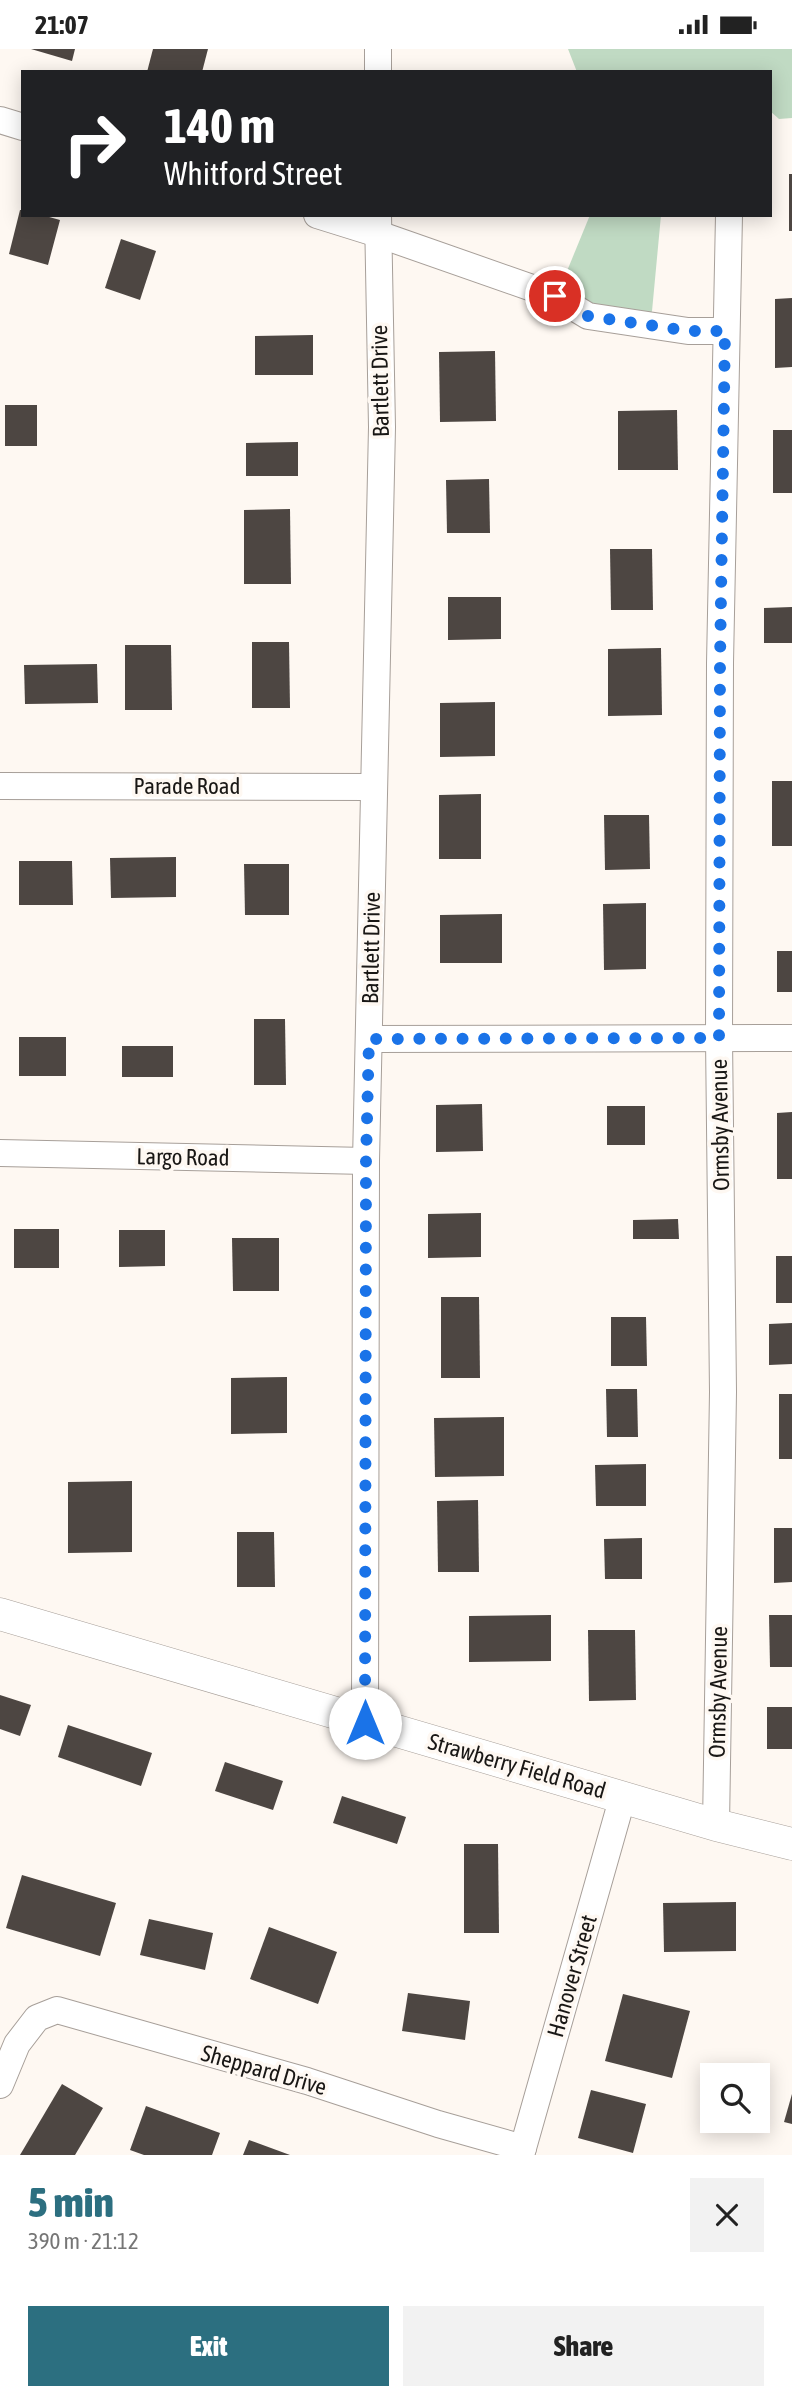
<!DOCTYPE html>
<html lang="en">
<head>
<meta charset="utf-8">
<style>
  body { margin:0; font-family:"Asap Condensed",sans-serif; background:#f2f2f2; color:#222; height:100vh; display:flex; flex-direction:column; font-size:26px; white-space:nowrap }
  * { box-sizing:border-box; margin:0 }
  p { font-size:23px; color:#767676 }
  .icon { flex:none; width:38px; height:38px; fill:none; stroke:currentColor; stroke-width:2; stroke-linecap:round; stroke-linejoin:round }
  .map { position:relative; height:2106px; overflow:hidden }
  .sheet { display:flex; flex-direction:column; background:#fff; flex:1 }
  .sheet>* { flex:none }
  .banner { position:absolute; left:21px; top:21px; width:751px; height:147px; border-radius:0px; box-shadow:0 4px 18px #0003; background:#202124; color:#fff; overflow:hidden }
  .buttons { position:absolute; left:700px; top:2014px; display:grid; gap:14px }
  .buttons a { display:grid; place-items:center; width:70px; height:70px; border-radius:0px; background:#fff; box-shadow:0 4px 18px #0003; font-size:35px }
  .pin { position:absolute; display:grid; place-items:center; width:60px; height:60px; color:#fff; margin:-30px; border:4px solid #fff; border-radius:50%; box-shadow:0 2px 7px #0007 }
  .me { position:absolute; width:77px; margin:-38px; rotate:0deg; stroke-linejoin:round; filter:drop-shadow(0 0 5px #0008) }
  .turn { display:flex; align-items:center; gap:24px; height:147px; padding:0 28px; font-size:32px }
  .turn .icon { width:91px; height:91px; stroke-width:2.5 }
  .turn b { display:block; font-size:49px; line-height:60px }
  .round { display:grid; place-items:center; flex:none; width:74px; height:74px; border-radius:0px; background:#f2f2f2 }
  .headline { display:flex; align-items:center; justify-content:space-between; height:119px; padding:0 28px }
  h1 { font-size:42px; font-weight:800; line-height:52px; color:#2c6f80 }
  .cta { display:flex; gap:14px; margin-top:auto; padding:14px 28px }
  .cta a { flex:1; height:80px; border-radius:0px; background:#2c6f80; color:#fff; font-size:28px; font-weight:800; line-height:80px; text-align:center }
  .cta a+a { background:#f2f2f2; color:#222 }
  .status { display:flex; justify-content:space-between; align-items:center; height:49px; padding:0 35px; background:#fff; direction:ltr }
  .status svg { height:19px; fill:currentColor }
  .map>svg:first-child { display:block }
  .green { fill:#c0dac3 }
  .building { fill:#4d4642 }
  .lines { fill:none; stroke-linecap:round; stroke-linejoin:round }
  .minor-casing { stroke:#a79f99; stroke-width:28 }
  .tertiary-casing { stroke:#a79f99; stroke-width:33 }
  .minor { stroke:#fff; stroke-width:26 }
  .tertiary { stroke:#fff; stroke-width:32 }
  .route { stroke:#1a73e8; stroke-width:12; stroke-dasharray:0 21.6 }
  .labels { text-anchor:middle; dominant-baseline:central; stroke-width:7; stroke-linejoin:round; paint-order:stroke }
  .street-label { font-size:23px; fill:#191715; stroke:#fef8f2 }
</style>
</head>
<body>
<div class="status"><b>21:07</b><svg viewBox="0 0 49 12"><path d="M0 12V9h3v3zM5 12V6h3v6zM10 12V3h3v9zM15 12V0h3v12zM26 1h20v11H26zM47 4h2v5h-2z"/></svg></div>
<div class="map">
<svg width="792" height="2106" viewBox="0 0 792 2106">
  <rect width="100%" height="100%" fill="#fef8f2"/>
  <g class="green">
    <polygon points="568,0 792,0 792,69 779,70 770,62 770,23 577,23"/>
    <polygon points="590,166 661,166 652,262 648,271 608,268 558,244"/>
  </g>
  <g class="building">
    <polygon points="31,0 75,0 72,12"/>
    <polygon points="153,0 208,0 202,23 147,23"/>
    <rect x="789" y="125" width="3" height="57"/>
    <polygon points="20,161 23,161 23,166 42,166 60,171 48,216 9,205"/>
    <polygon points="121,190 156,202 140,251 105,239"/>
    <polygon points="792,249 792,318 775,319 775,250"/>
    <polygon points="313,286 313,326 255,326 255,287"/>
    <polygon points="495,302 496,372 440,373 439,303"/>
    <rect x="5" y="356" width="32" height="41"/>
    <polygon points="677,361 678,421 618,421 618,362"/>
    <rect x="773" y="381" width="19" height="63"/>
    <polygon points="298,393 298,427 246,427 246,394"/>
    <polygon points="489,430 490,484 447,484 446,431"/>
    <polygon points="290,460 291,535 244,535 244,461"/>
    <polygon points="610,500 652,500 653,561 611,561"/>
    <polygon points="448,548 501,548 501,590 448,591"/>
    <polygon points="792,558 792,594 764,594 764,559"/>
    <polygon points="252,593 289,593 290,659 252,659"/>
    <polygon points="125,596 171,596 172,661 125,661"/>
    <polygon points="661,599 662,666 608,667 608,600"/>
    <polygon points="97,615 98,654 25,655 24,616"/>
    <polygon points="495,653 495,707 440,708 440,654"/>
    <rect x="772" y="732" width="20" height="65"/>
    <polygon points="481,745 481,810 439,810 439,746"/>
    <polygon points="604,766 649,766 650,820 605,821"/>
    <polygon points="176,808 176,848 111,849 110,809"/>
    <polygon points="19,812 72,812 73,856 19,856"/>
    <polygon points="244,815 289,815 289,866 245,866"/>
    <polygon points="646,854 646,920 604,921 603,855"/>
    <polygon points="502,865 502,914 440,914 440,866"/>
    <rect x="777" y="902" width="15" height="41"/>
    <polygon points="254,970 285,970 286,1036 254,1036"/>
    <rect x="19" y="988" width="47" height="39"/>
    <rect x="122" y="997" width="51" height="31"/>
    <polygon points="482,1055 483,1102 436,1103 436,1056"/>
    <rect x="607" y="1057" width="38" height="39"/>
    <polygon points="792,1063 792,1130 777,1130 777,1064"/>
    <polygon points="481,1164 481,1208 428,1209 428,1165"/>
    <polygon points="678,1170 679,1190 633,1190 633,1171"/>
    <rect x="14" y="1180" width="45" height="39"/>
    <polygon points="119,1181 165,1181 165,1217 119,1218"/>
    <polygon points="232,1189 279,1189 279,1242 233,1242"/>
    <rect x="776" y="1207" width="16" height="47"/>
    <polygon points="441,1248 479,1248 480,1329 441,1329"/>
    <polygon points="611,1268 646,1268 647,1317 611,1317"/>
    <polygon points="792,1274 792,1315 769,1316 769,1275"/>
    <polygon points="287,1328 287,1384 231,1385 231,1329"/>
    <polygon points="606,1340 637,1340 638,1388 607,1388"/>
    <rect x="779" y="1345" width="13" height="65"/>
    <polygon points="504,1368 504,1427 435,1428 434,1369"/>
    <polygon points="646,1415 646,1457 596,1457 595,1416"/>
    <polygon points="132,1432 132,1503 68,1504 68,1433"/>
    <polygon points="478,1451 479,1523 438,1523 437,1452"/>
    <polygon points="774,1479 792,1479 792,1533 774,1534"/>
    <polygon points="237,1483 274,1483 275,1538 237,1538"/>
    <polygon points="642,1489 642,1530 605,1530 604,1490"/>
    <polygon points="551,1566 551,1612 469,1613 469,1567"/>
    <polygon points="769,1566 792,1566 792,1618 770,1618"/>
    <polygon points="588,1581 635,1581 636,1651 589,1652"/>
    <polygon points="0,1646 31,1656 20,1687 0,1680"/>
    <rect x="767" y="1658" width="25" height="42"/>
    <polygon points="68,1676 152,1704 141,1737 58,1708"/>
    <polygon points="225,1713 283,1732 273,1761 215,1742"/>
    <polygon points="342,1747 406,1768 397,1795 333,1774"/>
    <polygon points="464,1795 498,1795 499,1884 464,1884"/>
    <polygon points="22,1826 116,1854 100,1907 6,1879"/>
    <polygon points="736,1853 736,1902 664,1903 663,1854"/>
    <polygon points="149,1870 213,1884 205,1921 140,1906"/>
    <polygon points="269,1878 337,1903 318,1955 250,1930"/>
    <polygon points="408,1944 470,1952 465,1991 402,1982"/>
    <polygon points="623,1945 690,1962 672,2029 605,2012"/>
    <polygon points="62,2035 103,2059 75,2106 20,2106"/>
    <polygon points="591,2041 646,2055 633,2104 578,2089"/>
    <polygon points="792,2045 792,2075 784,2073"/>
    <polygon points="146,2057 220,2084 212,2106 144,2106 130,2101"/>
    <polygon points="249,2091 290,2106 243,2106"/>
  </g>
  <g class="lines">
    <g class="minor-casing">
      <g id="minor">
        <polyline points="378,23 378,0"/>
        <polyline points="0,71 23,78"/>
        <polyline points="317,166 378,185 555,247 588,267 688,282 725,282"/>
        <polyline points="0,737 374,738"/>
        <polyline points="369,990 792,989"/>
        <polyline points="0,1104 366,1112"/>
        <polyline points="365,1674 366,1112 382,378 378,166"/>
        <polyline points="716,1776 723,1343 719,989 720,614 729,166"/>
        <polyline points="0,2036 17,1995 37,1969 57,1961 307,2032 438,2075 523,2099"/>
        <polyline points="521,2106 623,1747"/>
      </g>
    </g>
    <g class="tertiary-casing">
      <polyline id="tertiary" points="0,1565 716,1776 792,1795"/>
    </g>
    <use href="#minor" class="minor"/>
    <use href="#tertiary" class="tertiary"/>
  </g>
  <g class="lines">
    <polyline class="route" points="365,1674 366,1112 369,990 719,989 720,614 725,282 688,282 588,267 555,247"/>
  </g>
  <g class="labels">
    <g class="street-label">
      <text transform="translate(380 332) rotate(-91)">Bartlett Drive</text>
      <text x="187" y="737">Parade Road</text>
      <text transform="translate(371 899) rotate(-89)">Bartlett Drive</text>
      <text transform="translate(720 1076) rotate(-91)">Ormsby Avenue</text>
      <text transform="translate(183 1108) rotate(1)">Largo Road</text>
      <text transform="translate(718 1643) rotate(-89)">Ormsby Avenue</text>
      <text transform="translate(517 1717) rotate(16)">Strawberry Field Road</text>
      <text transform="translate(572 1927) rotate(-74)">Hanover Street</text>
      <text transform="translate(264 2021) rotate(16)">Sheppard Drive</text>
    </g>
  </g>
</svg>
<div class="buttons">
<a><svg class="icon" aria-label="search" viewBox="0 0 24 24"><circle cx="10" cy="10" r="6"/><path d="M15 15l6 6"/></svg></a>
</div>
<div class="pin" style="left:555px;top:247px;background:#d93025"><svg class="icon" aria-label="arrive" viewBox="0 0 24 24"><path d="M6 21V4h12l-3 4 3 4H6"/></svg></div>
<svg class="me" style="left:365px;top:1674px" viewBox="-20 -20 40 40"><circle r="19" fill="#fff"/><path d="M0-13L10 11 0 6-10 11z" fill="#1a73e8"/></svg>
<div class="banner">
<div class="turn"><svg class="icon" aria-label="right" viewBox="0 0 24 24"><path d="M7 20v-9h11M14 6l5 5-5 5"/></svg><div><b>140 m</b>Whitford Street</div></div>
</div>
</div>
<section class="sheet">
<div class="headline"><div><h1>5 min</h1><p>390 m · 21:12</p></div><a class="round"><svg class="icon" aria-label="close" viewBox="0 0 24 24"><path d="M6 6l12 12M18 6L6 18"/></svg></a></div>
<div class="cta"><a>Exit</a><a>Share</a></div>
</section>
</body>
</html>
